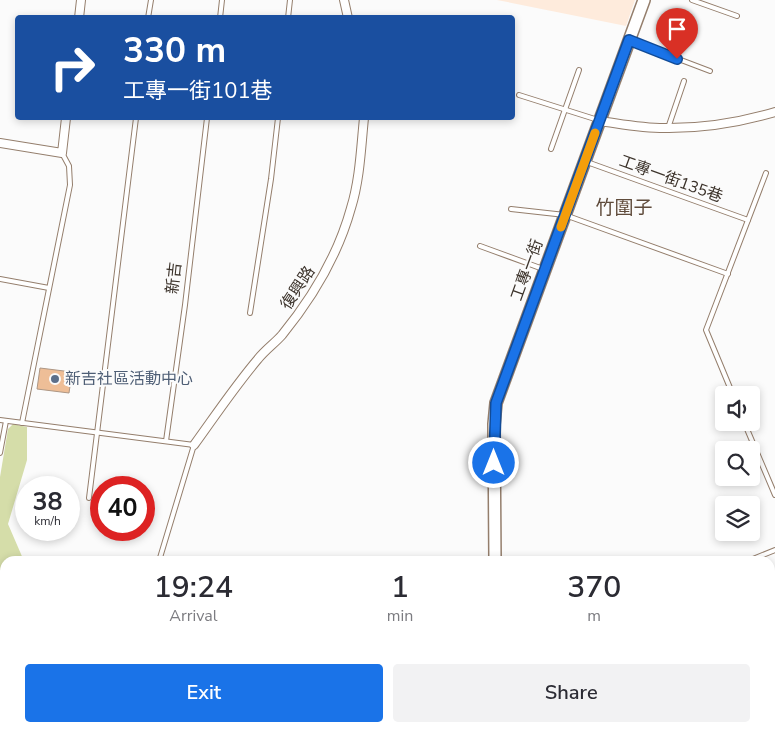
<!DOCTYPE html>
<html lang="en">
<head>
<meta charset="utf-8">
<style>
  body { margin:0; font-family:"Nunito Sans","Noto Sans TC",sans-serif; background:#f2f2f3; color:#2b2b33; height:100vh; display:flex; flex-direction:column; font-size:19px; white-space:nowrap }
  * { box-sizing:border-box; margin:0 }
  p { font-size:16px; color:#7c7c81 }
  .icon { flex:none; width:28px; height:28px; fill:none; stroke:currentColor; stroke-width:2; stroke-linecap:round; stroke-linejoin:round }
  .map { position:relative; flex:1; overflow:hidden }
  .side { position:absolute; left:0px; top:556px; width:775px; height:176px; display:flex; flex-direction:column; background:#fff; border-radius:15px 15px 0 0; box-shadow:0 2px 8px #0003 }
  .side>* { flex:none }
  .guide { position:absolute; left:15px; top:15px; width:500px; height:105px; border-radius:5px; box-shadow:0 2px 8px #0003; background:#1a4fa0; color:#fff; overflow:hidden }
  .buttons { position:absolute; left:715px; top:386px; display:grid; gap:10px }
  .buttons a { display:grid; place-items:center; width:45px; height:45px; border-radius:5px; background:#fff; box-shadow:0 2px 8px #0003; font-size:25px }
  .speed { position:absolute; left:15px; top:476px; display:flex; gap:10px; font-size:25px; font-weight:700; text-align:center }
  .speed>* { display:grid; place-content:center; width:65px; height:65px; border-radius:50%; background:#fff; box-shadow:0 2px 8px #0003; line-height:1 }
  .speed small { font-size:12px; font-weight:400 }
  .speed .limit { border:8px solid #d22; background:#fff; color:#111 }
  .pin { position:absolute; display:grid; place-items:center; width:42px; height:42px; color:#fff; margin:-51px -21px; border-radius:50% 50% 50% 0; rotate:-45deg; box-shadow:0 0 5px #0007 }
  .pin .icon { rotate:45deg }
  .me { position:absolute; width:55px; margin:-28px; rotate:0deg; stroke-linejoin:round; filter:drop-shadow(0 0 4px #0008) }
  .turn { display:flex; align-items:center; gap:18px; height:105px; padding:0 25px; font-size:22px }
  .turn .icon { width:65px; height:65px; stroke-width:2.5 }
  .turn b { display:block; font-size:35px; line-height:42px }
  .eta { display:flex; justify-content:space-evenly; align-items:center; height:85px; text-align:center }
  .eta b { font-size:30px; font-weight:600; line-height:35px }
  .action { display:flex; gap:10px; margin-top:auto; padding:10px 25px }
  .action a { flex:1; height:58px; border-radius:5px; background:#1a73e8; color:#fff; font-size:20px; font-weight:600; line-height:58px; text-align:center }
  .action a+a { background:#f2f2f3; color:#2b2b33 }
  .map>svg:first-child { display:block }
  .built { fill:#feebdc }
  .green { fill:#d5dda9 }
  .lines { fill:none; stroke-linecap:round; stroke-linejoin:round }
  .stream { stroke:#7fa2ce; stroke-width:2.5 }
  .building { fill:#eebe97; stroke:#ad9684 }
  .lane-casing { stroke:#947e6c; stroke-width:6 }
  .street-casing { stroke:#947e6c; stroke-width:10 }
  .secondary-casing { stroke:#947e6c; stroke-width:14 }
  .lane { stroke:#fff; stroke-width:4 }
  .street { stroke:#fff; stroke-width:8 }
  .secondary { stroke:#fff; stroke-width:11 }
  .route-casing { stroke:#114b97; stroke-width:12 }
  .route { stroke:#1a73e8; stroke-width:9 }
  .slow { stroke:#f59e0b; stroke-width:9 }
  .service-dot { fill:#5c6f8a; stroke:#fbfbfb; stroke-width:2 }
  .labels { text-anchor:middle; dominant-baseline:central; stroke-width:4; stroke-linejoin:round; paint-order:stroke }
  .street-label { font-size:16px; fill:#3c332b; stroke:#fbfbfb }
  .service-label { font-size:16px; fill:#4e5e75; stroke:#fbfbfb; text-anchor:start }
  .quarter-label { font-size:19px; fill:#5f4b3b; stroke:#fbfbfb }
</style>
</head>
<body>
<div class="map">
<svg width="775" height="732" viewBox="0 0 775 732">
  <rect width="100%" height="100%" fill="#fbfbfb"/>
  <polygon class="built" points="497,0 635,0 626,26"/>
  <polygon class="green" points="13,424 27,427 27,460 8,524 24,561 5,561 5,571 0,570 0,477 8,429"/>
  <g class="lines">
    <polyline class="stream" points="256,728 258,732"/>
  </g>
  <polygon class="building" points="40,368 72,372 69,393 37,389"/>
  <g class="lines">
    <g class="lane-casing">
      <g id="lane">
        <polyline points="692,0 737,16"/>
        <polyline points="148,18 151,0"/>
        <polyline points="220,18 222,0"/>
        <polyline points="288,18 290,0"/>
        <polyline points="631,41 710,71"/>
        <polyline points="519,95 598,120"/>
        <polyline points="668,128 684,81"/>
        <polyline points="551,149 579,70"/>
        <polyline points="587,162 748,220"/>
        <polyline points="511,209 565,215 728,274"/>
        <polyline points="480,246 543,269"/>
        <polyline points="0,279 49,288"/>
        <polyline points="250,313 271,179 278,118"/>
        <polyline points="733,395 706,330 766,173"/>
        <polyline points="0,420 194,445 159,561"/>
        <polyline points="744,422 775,495"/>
        <polyline points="22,423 70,185 69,166 62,153"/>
        <polyline points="166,441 185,305 207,118"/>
        <polyline points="0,453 6,421"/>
        <polyline points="89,498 136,118"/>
        <polyline points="748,561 775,550"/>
        <polyline points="251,728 253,732"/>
        <polyline points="673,728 673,732"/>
        <polyline points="11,732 17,728"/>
      </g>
    </g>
    <g class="street-casing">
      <g id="street">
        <polyline points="344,0 348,18"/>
        <polyline points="79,18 81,0"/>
        <path d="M600,121c22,3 46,8 69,7 35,0 72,-6 106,-16"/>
        <polyline points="0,143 62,153 66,118"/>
        <path d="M194,445c21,-29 41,-59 64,-86 7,-9 17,-16 24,-24 31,-38 56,-80 69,-127 9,-29 10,-61 13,-90"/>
      </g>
    </g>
    <g class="secondary-casing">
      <g id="secondary">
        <polyline points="495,561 494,424 496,403 644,0"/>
        <polyline points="499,728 499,732"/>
      </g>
    </g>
    <use href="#lane" class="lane"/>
    <use href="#street" class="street"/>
    <use href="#secondary" class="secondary"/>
  </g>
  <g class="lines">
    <g class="route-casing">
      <polyline id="route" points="494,463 496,403 629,40 677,59"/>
    </g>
    <use href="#route" class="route"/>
    <polyline class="slow" points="561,227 595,133"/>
  </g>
  <circle class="service-dot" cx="55" cy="379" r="5"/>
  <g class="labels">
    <g class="street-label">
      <text transform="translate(671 179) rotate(20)">工專一街135巷</text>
      <text transform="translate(527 270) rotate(-70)">工專一街</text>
      <text transform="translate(174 278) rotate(-84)">新吉</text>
      <text transform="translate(298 288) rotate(-57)">復興路</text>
    </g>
    <g class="service-label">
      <text x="65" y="379">新吉社區活動中心</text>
    </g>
    <g class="quarter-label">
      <text x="624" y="208">竹圍子</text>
    </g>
  </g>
</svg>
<div class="buttons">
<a><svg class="icon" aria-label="sound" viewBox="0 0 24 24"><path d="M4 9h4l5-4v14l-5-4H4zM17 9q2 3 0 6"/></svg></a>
<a><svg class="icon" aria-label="search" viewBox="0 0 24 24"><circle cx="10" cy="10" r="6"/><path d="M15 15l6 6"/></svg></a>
<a><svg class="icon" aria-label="layers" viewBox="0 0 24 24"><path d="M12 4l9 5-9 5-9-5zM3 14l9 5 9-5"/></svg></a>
</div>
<div class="speed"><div>38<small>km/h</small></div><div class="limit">40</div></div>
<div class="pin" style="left:677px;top:59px;background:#d93025"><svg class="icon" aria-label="arrive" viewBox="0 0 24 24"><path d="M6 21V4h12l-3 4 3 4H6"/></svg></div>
<svg class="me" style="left:494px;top:463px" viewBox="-20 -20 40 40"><circle r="17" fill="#1a73e8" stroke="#fff" stroke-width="3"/><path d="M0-11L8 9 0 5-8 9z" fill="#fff"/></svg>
<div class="guide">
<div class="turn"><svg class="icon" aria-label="right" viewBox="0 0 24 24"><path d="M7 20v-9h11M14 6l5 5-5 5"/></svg><div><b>330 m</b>工專一街101巷</div></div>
</div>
<section class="side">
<div class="eta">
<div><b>19:24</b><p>Arrival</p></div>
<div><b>1</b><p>min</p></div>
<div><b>370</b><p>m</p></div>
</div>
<div class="action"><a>Exit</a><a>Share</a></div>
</section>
</div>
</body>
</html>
